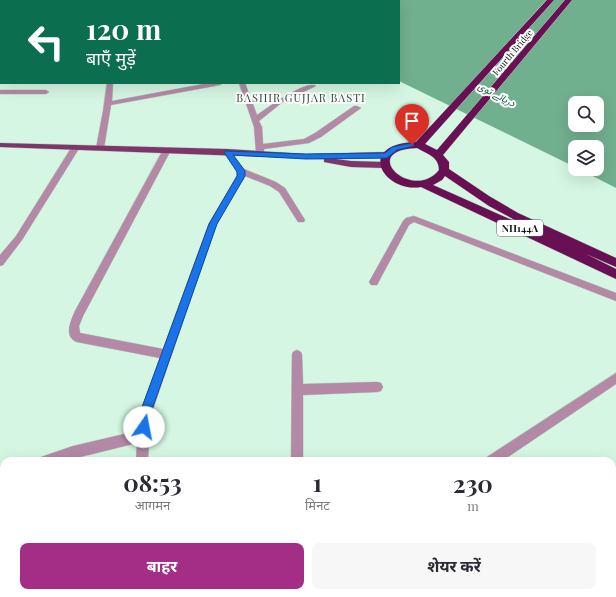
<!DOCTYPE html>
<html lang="hi">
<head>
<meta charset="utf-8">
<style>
  body { margin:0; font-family:"Playfair Display",Vazirmatn,"Noto Sans Devanagari",serif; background:#f7f7f7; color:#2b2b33; height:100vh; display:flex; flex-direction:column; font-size:15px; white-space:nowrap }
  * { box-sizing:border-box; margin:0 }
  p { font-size:13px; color:#7c7c81 }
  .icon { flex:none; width:22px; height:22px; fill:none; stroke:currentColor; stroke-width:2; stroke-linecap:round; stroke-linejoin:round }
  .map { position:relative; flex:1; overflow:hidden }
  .details { position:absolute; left:0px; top:457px; width:616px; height:140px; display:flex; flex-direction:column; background:#fff; border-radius:12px 12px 0 0; box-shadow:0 4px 16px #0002 }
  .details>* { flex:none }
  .banner { position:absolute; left:0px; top:0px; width:400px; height:84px; box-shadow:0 4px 16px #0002; background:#0b6e4f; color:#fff; overflow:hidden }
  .tools { position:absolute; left:568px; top:96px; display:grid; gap:8px }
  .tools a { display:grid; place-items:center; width:36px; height:36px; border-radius:8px; background:#fff; box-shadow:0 4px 16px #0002; font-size:20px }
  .pin { position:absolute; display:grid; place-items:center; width:34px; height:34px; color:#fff; margin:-41px -17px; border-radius:50% 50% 50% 0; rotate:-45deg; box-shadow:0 0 4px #0007 }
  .pin .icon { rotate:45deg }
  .me { position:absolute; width:44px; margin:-22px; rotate:12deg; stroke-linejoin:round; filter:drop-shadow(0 0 3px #0008) }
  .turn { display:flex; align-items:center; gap:14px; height:84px; padding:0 20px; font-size:18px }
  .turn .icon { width:52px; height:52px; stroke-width:2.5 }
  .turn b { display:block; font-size:28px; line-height:34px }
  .eta { display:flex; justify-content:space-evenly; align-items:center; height:68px; text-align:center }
  .eta b { font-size:24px; font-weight:700; line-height:28px }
  .cta { display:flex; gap:8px; margin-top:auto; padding:8px 20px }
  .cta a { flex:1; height:46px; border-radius:8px; background:#a42e86; color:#fff; font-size:16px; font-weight:700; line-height:46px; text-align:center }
  .cta a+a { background:#f7f7f7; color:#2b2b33 }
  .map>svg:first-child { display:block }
  .water { fill:#71b08e; fill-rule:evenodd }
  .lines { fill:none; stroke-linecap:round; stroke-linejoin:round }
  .minor-casing { stroke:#b4d2c1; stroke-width:1 }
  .major-casing { stroke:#b4d2c1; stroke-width:1 }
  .highway-casing { stroke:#b4d2c1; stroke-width:1 }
  .minor { fill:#b489a5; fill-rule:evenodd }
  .major { fill:#7e356a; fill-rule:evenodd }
  .highway { fill:#690f54; fill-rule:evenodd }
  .route { fill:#1a73e8; stroke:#114b97 }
  .labels { text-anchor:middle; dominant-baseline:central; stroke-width:4; stroke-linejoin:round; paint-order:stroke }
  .far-street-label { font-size:9px; fill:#0c1811; stroke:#fff }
  .far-water-label { font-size:10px; font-style:italic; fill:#0e5c3c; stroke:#fff }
  .shield { fill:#fff; stroke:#555d58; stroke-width:1 }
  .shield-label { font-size:10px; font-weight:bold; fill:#0c1811 }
  .far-quarter-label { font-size:11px; letter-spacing:1px; fill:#2d4a3a; stroke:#fff }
</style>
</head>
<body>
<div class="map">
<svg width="616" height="597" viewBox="0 0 616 597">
  <rect width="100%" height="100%" fill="#d4f6e2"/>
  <path class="water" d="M210,0h406v188l-37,-19h18v-22h-22v20l-176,-86v-80zM575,103h22v22h-22z"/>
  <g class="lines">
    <g class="minor-casing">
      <g id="minor">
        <polygon points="26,0 33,0 25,1"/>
        <rect x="0" y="19" width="1" height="4"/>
        <polygon points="0,45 1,45 0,50"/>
        <polygon points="107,83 113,83 112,101 209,83 223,83 220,85 111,105 104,148 100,150 96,148 103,111"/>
        <path d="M239,83h6l12,32c10,-7 50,-36 59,-29l-32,15 -25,20 3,6 1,17 41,-5 11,-6 39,-27h3l4,2 -40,29 -12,6 -45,6v3l-4,3 -4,-3 -2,-25z"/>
        <polygon points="0,90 46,90 49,92 46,94 0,94"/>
        <polygon points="73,145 76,145 80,147 22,240 3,265 0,266 0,255 16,236"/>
        <path d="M164,148h6l1,2 -88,166 -4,10 1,7 83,16 46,-126 28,-47v-5l-14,-19 1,-2h6l14,19 32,13 9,6 20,32 -1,2h-6l-19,-30 -9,-6 -25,-10 -28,47 -67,195 -2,43h-12l1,-18 -73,18h-25l2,-4 32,-11 64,-15 1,-13 22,-60 -83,-16c-14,-5 -6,-22 -2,-31z"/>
        <polygon points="414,216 616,293 616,301 414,222 409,225 377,285 371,285 369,282 403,221 406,218"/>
        <polygon points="297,350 301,352 302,355 303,384 377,382 381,383 383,387 381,391 377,392 303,395 303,461 291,461 292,355 293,352"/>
        <polygon points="616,373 616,384 502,461 485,461 487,457"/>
        <polygon points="4,470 4,482 0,483 0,471"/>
        <rect x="132" y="593" width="14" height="4"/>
        <polygon points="283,593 303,593 302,597 282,597"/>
      </g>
    </g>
    <g class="major-casing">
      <polygon id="major" points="0,143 227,149 306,154 387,152 391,155 387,158 336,159 351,161 385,162 389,165 385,168 351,167 324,162 324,159 0,147"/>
    </g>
    <g class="highway-casing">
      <path id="highway" d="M547,0h7l-129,144 12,6 128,-150h7l-129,155 6,7v7l40,27 29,17 98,45v9l-30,-13 30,15v10l-195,-92c-38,6 -66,-43 -5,-45zM417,148c11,6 22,9 22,22 -26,33 -83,-20 -22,-22zM445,176l44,30 41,22 -97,-43 9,-5z"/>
    </g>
    <use href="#minor" class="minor"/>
    <use href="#major" class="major"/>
    <use href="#highway" class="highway"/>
  </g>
  <polygon class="route" points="412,143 414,143 414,146 397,150 387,158 306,159 233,155 245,171 245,176 217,224 149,418 147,431 144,432 140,431 138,427 138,418 209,224 237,176 237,172 224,152 225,151 306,154 385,153 392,147"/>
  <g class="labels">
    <g class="far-street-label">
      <text transform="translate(512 52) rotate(-50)">Fourth Bridge</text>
    </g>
    <g class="far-water-label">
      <text transform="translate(497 94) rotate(28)">دریائے توی</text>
    </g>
    <rect class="shield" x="497" y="220" width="46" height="16" rx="3"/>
    <g class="shield-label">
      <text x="520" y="228">NH144A</text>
    </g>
    <g class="far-quarter-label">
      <text x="301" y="97">BASHIR GUJJAR BASTI</text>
    </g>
  </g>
</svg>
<div class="tools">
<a><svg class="icon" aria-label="search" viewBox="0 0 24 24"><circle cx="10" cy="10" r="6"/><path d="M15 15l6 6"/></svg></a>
<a><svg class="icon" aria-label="layers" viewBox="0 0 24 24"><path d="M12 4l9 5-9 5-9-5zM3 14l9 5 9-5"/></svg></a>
</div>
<div class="pin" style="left:412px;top:145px;background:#d93025"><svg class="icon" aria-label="arrive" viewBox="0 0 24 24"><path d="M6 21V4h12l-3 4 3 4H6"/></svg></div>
<svg class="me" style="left:144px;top:427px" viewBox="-20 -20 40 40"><circle r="19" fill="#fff"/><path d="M0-13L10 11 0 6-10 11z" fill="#1a73e8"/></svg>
<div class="banner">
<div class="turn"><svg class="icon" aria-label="left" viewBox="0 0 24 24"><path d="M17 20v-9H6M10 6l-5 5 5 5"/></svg><div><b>120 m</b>बाएँ मुड़ें</div></div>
</div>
<section class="details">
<div class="eta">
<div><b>08:53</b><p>आगमन</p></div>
<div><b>1</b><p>मिनट</p></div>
<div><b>230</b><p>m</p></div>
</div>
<div class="cta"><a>बाहर</a><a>शेयर करें</a></div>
</section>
</div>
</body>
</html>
